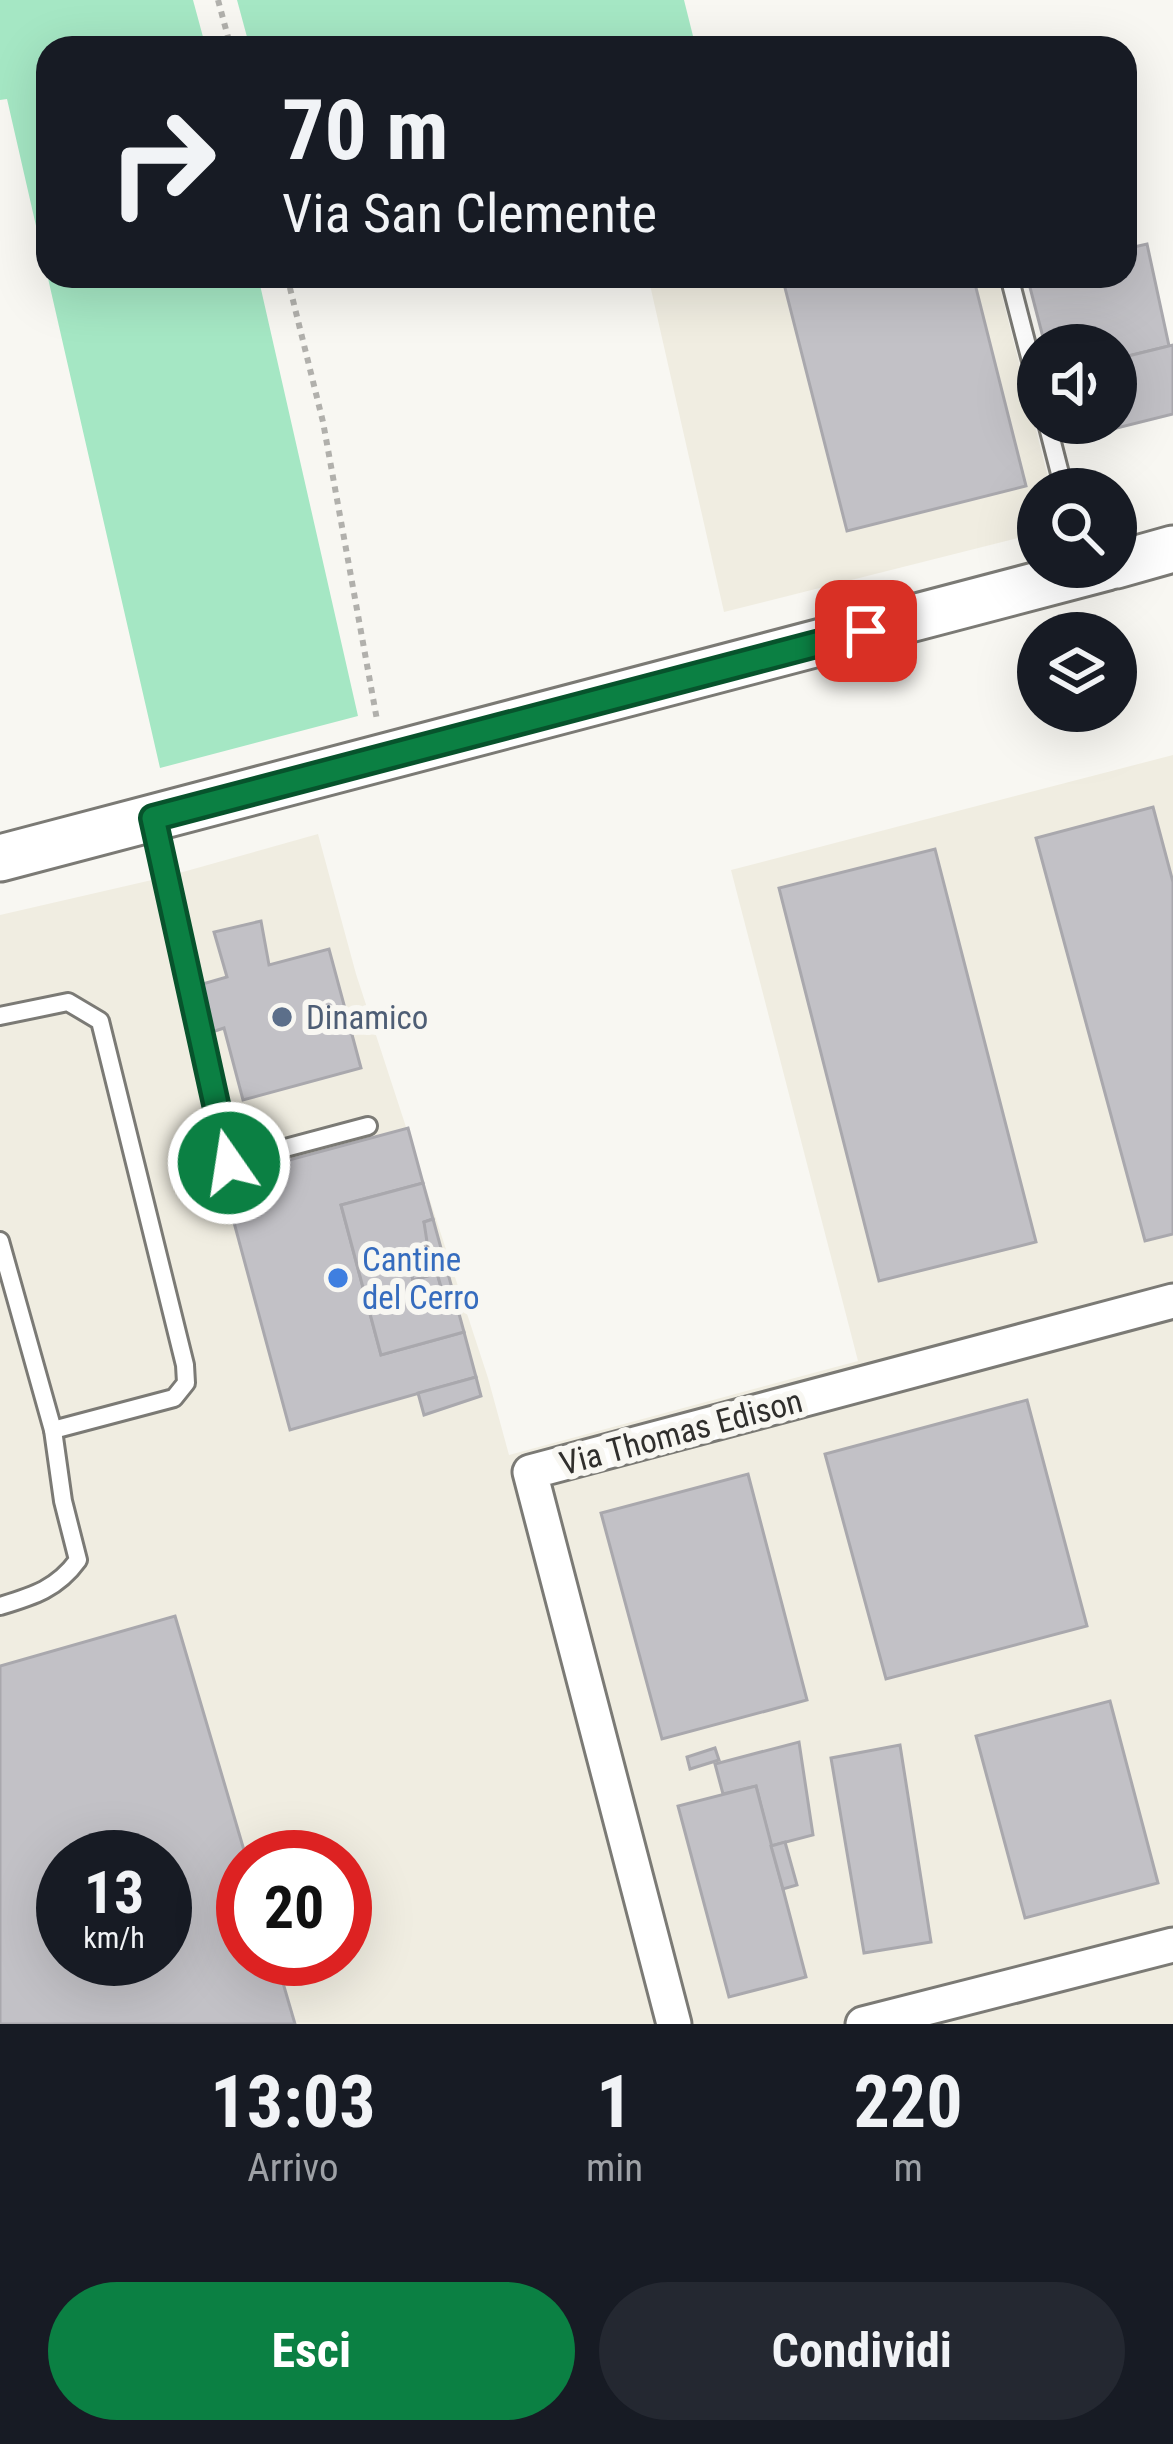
<!DOCTYPE html>
<html lang="it">
<head>
<meta charset="utf-8">
<style>
  body { margin:0; font-family:"Roboto Condensed",sans-serif; background:#242831; color:#f1f3f6; height:100vh; display:flex; flex-direction:column; font-size:45px; white-space:nowrap }
  * { box-sizing:border-box; margin:0 }
  p { font-size:39px; color:#9ea1a6 }
  .icon { flex:none; width:66px; height:66px; fill:none; stroke:currentColor; stroke-width:2; stroke-linecap:round; stroke-linejoin:round }
  .map { position:relative; height:2024px; overflow:hidden }
  .side { display:flex; flex-direction:column; background:#171b24; flex:1 }
  .side>* { flex:none }
  .guide { position:absolute; left:36px; top:36px; width:1101px; height:252px; border-radius:36px; box-shadow:0 12px 48px #0002; background:#171b24; color:#f1f3f6; overflow:hidden }
  .fabs { position:absolute; left:1017px; top:324px; display:grid; gap:24px }
  .fabs a { display:grid; place-items:center; width:120px; height:120px; border-radius:50%; background:#171b24; box-shadow:0 12px 48px #0002; font-size:60px }
  .speed { position:absolute; left:36px; top:1830px; display:flex; gap:24px; font-size:60px; font-weight:700; text-align:center }
  .speed>* { display:grid; place-content:center; width:156px; height:156px; border-radius:50%; background:#171b24; box-shadow:0 12px 48px #0002; line-height:1 }
  .speed small { font-size:30px; font-weight:400 }
  .speed .limit { border:18px solid #d22; background:#fff; color:#111 }
  .pin { position:absolute; display:grid; place-items:center; width:102px; height:102px; color:#fff; margin:-51px; border-radius:24px; box-shadow:0 6px 18px #0006 }
  .me { position:absolute; width:132px; margin:-66px; rotate:347deg; stroke-linejoin:round; filter:drop-shadow(0 0 9px #0008) }
  .turn { display:flex; align-items:center; gap:42px; height:252px; padding:0 48px; font-size:54px }
  .turn .icon { width:156px; height:156px; stroke-width:2.5 }
  .turn b { display:block; font-size:84px; line-height:102px }
  .eta { display:flex; justify-content:space-evenly; align-items:center; height:204px; text-align:center }
  .eta b { font-size:72px; font-weight:700; line-height:84px }
  .action { display:flex; gap:24px; margin-top:auto; padding:24px 48px }
  .action a { flex:1; height:138px; border-radius:72px; background:#0b8043; color:#fff; font-size:48px; font-weight:700; line-height:138px; text-align:center }
  .action a+a { background:#242831; color:#f1f3f6 }
  .map>svg:first-child { display:block }
  .built { fill:#f0ede1; fill-rule:evenodd }
  .green { fill:#a5e7c4 }
  .building { fill:#c2c1c6; stroke:#a9a8ad; stroke-width:3; fill-rule:evenodd }
  .lines { fill:none; stroke-linecap:round; stroke-linejoin:round }
  .lane-casing { stroke:#7b7a75; stroke-width:22 }
  .street-casing { stroke:#7b7a75; stroke-width:39 }
  .secondary-casing { stroke:#7b7a75; stroke-width:51 }
  .path { stroke:#b1b0ac; stroke-width:6; stroke-dasharray:6 6; stroke-linecap:butt }
  .lane { stroke:#fff; stroke-width:16 }
  .street { stroke:#fff; stroke-width:33 }
  .secondary { stroke:#fff; stroke-width:45 }
  .route-casing { stroke:#07532c; stroke-width:30 }
  .route { stroke:#0b8043; stroke-width:21 }
  .service-dot { fill:#5c6f8a; stroke:#f8f7f2; stroke-width:4.5 }
  .shop-dot { fill:#3f7fe0; stroke:#f8f7f2; stroke-width:4.5 }
  .labels { text-anchor:middle; dominant-baseline:central; stroke-width:12; stroke-linejoin:round; paint-order:stroke }
  .service-label { font-size:33px; fill:#4e5e75; stroke:#f8f7f2; text-anchor:start }
  .shop-label { font-size:33px; fill:#366cbe; stroke:#f8f7f2; text-anchor:start }
  .street-label { font-size:33px; fill:#302f2d; stroke:#f8f7f2 }
</style>
</head>
<body>
<div class="map">
<svg width="1173" height="2024" viewBox="0 0 1173 2024">
  <rect width="100%" height="100%" fill="#f8f7f2"/>
  <g class="built">
    <polygon points="648,276 997,276 1051,489 1038,489 1038,533 724,612"/>
    <path d="M1173,755v1269h-1173v-1109l165,-38 153,-43 38,140 132,404 21,77 349,-94 -127,-491zM63,1857h102v102h-102zM243,1857h102v102h-102z"/>
  </g>
  <g class="green">
    <polygon points="0,0 193,0 206,48 48,48 48,276 258,276 358,716 160,768 7,99 0,100"/>
    <polygon points="237,0 684,0 696,48 250,48"/>
  </g>
  <g class="building">
    <polygon points="1147,244 1169,346 1116,359 1116,345 1045,345 1027,276 1125,276 1125,249"/>
    <polygon points="782,276 973,276 1026,486 847,531"/>
    <polygon points="1173,345 1173,414 1069,440 1065,423 1116,423 1116,359"/>
    <polygon points="1153,807 1173,882 1173,1234 1145,1241 1036,838"/>
    <polygon points="935,849 1036,1242 879,1281 779,888"/>
    <polygon points="261,921 269,965 329,949 361,1068 243,1100 224,1028 212,1032 199,985 227,977 214,932"/>
    <polygon points="408,1128 423,1183 341,1205 381,1355 464,1332 476,1377 290,1430 222,1178"/>
    <polygon points="423,1183 433,1219 424,1222 431,1249 406,1255 413,1280 437,1273 445,1301 455,1299 464,1332 381,1355 341,1205"/>
    <polygon points="433,1219 455,1299 445,1301 437,1273 432,1275 424,1222"/>
    <polygon points="426,1250 432,1275 413,1280 406,1255"/>
    <polygon points="476,1377 481,1396 424,1415 418,1393"/>
    <polygon points="1027,1400 1087,1626 886,1679 825,1454"/>
    <polygon points="748,1474 807,1700 662,1739 601,1513"/>
    <path d="M175,1616l71,241 -3,102h33l19,65h-295v-358zM63,1857h102v102h-102z"/>
    <polygon points="1110,1701 1158,1883 1025,1918 976,1736"/>
    <polygon points="799,1742 813,1835 771,1846 756,1786 723,1794 715,1764"/>
    <polygon points="900,1745 931,1942 864,1953 831,1758"/>
    <polygon points="715,1748 719,1760 690,1769 687,1757"/>
    <polygon points="756,1786 806,1977 729,1997 678,1806"/>
    <polygon points="785,1842 797,1885 783,1889 771,1846"/>
  </g>
  <g class="lines">
    <g class="lane-casing">
      <g id="lane">
        <polyline points="1009,276 1038,388"/>
        <polyline points="1047,423 1064,489"/>
        <polyline points="153,818 229,1163 368,1126"/>
        <polyline points="0,1016 68,1002 100,1021 185,1365 186,1383 174,1398 53,1430"/>
        <path d="M0,1241l53,189 10,71 15,59c-21,29 -45,36 -78,46"/>
      </g>
    </g>
    <g class="street-casing">
      <g id="street">
        <polyline points="674,2024 530,1472 1173,1301"/>
        <polyline points="863,2024 1173,1945"/>
      </g>
    </g>
    <g class="secondary-casing">
      <g id="secondary">
        <polyline points="1116,565 1173,549"/>
        <polyline points="0,858 1107,567"/>
      </g>
    </g>
    <g class="path">
      <polyline points="218,0 231,48"/>
      <polyline points="287,276 323,422 377,720"/>
    </g>
    <use href="#lane" class="lane"/>
    <use href="#street" class="street"/>
    <use href="#secondary" class="secondary"/>
  </g>
  <g class="lines">
    <g class="route-casing">
      <polyline id="route" points="229,1163 153,818 866,631"/>
    </g>
    <use href="#route" class="route"/>
  </g>
  <circle class="service-dot" cx="282" cy="1017" r="12"/>
  <circle class="shop-dot" cx="338" cy="1278" r="12"/>
  <g class="labels">
    <g class="service-label">
      <text x="306" y="1017">Dinamico</text>
    </g>
    <g class="shop-label">
      <text x="362" y="1259">Cantine<tspan x="362" dy="38">del Cerro</tspan></text>
    </g>
    <g class="street-label">
      <text transform="translate(681 1432) rotate(-15)">Via Thomas Edison</text>
    </g>
  </g>
</svg>
<div class="fabs">
<a><svg class="icon" aria-label="sound" viewBox="0 0 24 24"><path d="M4 9h4l5-4v14l-5-4H4zM17 9q2 3 0 6"/></svg></a>
<a><svg class="icon" aria-label="search" viewBox="0 0 24 24"><circle cx="10" cy="10" r="6"/><path d="M15 15l6 6"/></svg></a>
<a><svg class="icon" aria-label="layers" viewBox="0 0 24 24"><path d="M12 4l9 5-9 5-9-5zM3 14l9 5 9-5"/></svg></a>
</div>
<div class="speed"><div>13<small>km/h</small></div><div class="limit">20</div></div>
<div class="pin" style="left:866px;top:631px;background:#d93025"><svg class="icon" aria-label="arrive" viewBox="0 0 24 24"><path d="M6 21V4h12l-3 4 3 4H6"/></svg></div>
<svg class="me" style="left:229px;top:1163px" viewBox="-20 -20 40 40"><circle r="17" fill="#0b8043" stroke="#fff" stroke-width="3"/><path d="M0-11L8 9 0 5-8 9z" fill="#fff"/></svg>
<div class="guide">
<div class="turn"><svg class="icon" aria-label="right" viewBox="0 0 24 24"><path d="M7 20v-9h11M14 6l5 5-5 5"/></svg><div><b>70 m</b>Via San Clemente</div></div>
</div>
</div>
<section class="side">
<div class="eta">
<div><b>13:03</b><p>Arrivo</p></div>
<div><b>1</b><p>min</p></div>
<div><b>220</b><p>m</p></div>
</div>
<div class="action"><a>Esci</a><a>Condividi</a></div>
</section>
</body>
</html>
